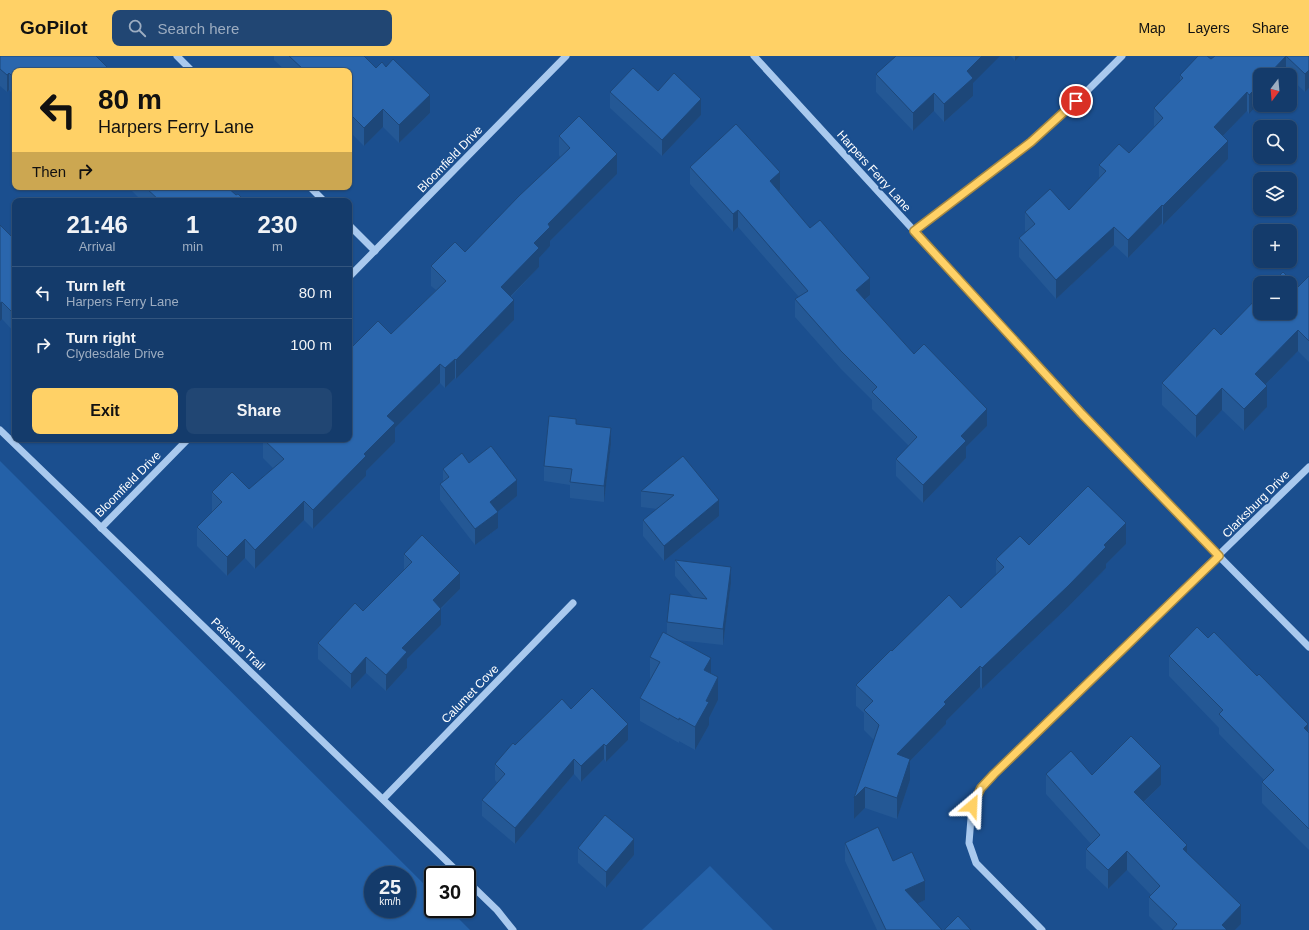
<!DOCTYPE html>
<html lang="en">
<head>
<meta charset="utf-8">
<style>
  body { margin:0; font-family:Helvetica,sans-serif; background:#214673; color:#f1f3f6; height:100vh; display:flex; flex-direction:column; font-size:15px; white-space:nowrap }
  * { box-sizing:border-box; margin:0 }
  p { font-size:13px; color:#9dadc1 }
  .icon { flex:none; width:22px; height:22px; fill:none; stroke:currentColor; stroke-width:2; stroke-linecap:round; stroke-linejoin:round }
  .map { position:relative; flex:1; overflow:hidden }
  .drawer { position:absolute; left:12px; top:142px; width:340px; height:244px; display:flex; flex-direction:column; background:#143b6b; border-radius:8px; box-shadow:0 1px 3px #0004,0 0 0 1px #33557e }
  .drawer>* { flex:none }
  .banner { position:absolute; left:12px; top:12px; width:340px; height:122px; border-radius:8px; box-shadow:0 1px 3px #0004,0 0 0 1px #33557e; background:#ffd166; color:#111; overflow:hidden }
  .needle { width:26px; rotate:196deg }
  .buttons { position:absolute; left:1253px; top:12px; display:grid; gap:8px }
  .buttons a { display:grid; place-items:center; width:44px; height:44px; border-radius:8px; background:#143b6b; box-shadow:0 1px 3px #0004,0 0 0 1px #33557e; font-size:20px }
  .speed { position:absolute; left:364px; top:810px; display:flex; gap:8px; font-size:20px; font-weight:700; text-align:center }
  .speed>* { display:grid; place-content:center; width:52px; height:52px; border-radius:50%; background:#143b6b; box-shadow:0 1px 3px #0004,0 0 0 1px #33557e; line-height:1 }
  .speed small { font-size:10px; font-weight:400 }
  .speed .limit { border:2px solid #111; border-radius:6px; background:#fff; color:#111 }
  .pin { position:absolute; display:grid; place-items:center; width:34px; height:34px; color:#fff; margin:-17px; border:2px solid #fff; border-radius:50%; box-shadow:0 1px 4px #0007 }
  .me { position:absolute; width:44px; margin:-22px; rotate:26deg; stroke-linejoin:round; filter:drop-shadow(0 0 3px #0008) }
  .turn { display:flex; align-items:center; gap:14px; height:84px; padding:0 20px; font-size:18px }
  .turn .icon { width:52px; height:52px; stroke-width:2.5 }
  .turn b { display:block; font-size:28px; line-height:34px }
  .then { display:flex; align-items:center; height:38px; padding:0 20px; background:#0003; gap:8px; font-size:15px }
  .eta { display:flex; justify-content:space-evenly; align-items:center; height:68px; text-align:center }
  .eta b { font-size:24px; font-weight:600; line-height:28px }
  .cta { display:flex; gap:8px; margin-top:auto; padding:8px 20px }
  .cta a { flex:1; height:46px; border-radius:8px; background:#ffd166; color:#111; font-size:16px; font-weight:600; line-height:46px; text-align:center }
  .cta a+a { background:#214673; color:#f1f3f6 }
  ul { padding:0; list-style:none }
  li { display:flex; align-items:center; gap:12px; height:52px; padding:0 20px; border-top:1px solid #33557e }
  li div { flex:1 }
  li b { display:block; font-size:15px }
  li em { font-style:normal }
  header { display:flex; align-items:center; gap:24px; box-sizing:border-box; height:56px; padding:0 20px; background:#ffd166; color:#111 }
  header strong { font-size:19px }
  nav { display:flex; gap:22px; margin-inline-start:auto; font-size:14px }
  .search { width:280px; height:36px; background:#214673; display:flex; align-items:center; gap:10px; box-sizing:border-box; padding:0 14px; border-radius:8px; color:#9dadc1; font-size:15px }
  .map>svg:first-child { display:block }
  .green { fill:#2461a8; fill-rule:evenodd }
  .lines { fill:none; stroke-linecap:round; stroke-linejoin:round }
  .minor { stroke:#a9c9ee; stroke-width:7 }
  .wall { fill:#245895 }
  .shaded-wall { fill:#1d4779 }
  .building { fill:#2a66ad; stroke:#1d4779 }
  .route-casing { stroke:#a68842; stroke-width:10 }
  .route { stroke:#ffd166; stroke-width:7 }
  .labels { text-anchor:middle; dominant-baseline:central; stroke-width:4; stroke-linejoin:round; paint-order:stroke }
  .street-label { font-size:12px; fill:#fff; stroke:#1b4f8f }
</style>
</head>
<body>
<header>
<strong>GoPilot</strong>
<div class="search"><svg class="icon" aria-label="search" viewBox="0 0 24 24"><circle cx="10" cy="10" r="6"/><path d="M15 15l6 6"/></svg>Search here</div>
<nav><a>Map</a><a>Layers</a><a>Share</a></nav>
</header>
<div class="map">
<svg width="1309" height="874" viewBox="0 0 1309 874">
  <rect width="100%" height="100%" fill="#1b4f8f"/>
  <g class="green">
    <path d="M0,405l433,432v16h16l21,21h-470zM373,819h34v34h-34z"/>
    <polygon points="710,810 773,874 642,874"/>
  </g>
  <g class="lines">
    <g class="minor">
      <polyline points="177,0 192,15"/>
      <polyline points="754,0 1082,358 1199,480 1309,591"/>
      <polyline points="310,131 324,145"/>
      <polyline points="349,169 375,195"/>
      <polyline points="914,175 1031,86 1087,35 1122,0"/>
      <polyline points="349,221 566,0"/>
      <polyline points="0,374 461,819"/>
      <polyline points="101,472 188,383"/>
      <polyline points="383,743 573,547"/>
      <polyline points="467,825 497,854 513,874"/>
      <polyline points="1042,874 976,807 969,787 972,750 981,732 994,718 1309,411"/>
    </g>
  </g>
  <g class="wall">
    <polygon points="0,0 15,15 15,40 9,34 7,36 0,30"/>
    <polygon points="274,0 364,0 376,12 430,57 399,87 383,71 364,90 349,75 349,15 286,15 274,4"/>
    <polygon points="1011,0 1020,0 1015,5"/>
    <polygon points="1215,0 1309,0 1309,32 1305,36 1290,22 1290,19 1287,19 1286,18 1260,19 1260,46 1249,58 1247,55 1223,80 1228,103 1163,169 1162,167 1128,202 1114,189 1056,243 1019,201 1019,182 1026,176 1025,175 1025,156 1069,154 1099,122 1099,109 1129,97 1154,71 1154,52 1180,26 1180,19 1211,3"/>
    <polygon points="876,18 973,27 973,40 944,66 934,55 913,75 876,36"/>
    <polygon points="658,35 701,59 662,100 610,52 610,36"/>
    <polygon points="559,80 617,118 550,185 550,190 539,202 539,211 511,241 514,264 456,323 455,322 445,332 440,327 395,372 395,386 366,415 366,420 313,473 304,464 255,513 245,502 227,520 197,490 197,471 212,456 212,436 249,433 273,412 263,402 263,383 349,383 391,278 436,234 431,230 431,210 465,196 560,101 559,99"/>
    <polygon points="690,111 780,134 778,135 810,172 870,239 865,244 886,267 914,298 987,370 966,391 966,402 923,447 896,420 896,403 909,390 872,353 872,344 841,313 795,261 795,243 799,241 738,171 733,176 690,128"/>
    <polygon points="128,131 227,131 236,139 245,145 142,145"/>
    <polygon points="0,169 15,184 15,277 2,263"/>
    <polygon points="1309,220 1309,306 1298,295 1266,328 1267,351 1244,375 1222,354 1196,382 1162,349 1162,327 1221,279 1298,231"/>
    <polygon points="576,368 611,388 604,446 570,442 570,429 544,425 544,410"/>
    <polygon points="443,413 517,440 498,455 498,472 475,489 440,444 440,428 443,426"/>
    <polygon points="641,435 719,444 719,460 664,505 643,480 643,464 657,453 641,451"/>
    <polygon points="1126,488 1106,508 1106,512 1068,551 982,633 980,631 946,665 946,668 910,705 910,724 897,763 865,752 854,763 874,684 864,674 864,657 856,650 856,629 892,595 961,552 996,519 996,503 1029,489"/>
    <polygon points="404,498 460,533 441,553 441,569 407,603 407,612 386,635 366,617 351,633 318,603 318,587 363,555 404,514"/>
    <polygon points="675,504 731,527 723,589 677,584 711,617 718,644 709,662 709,669 695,694 679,685 679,687 640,665 640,642 650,624 650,601 667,578 667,566 693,541 675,520"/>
    <polygon points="1208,582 1309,677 1309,794 1262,747 1262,726 1264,724 1219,678 1219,672 1169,620 1169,600"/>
    <polygon points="571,653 628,684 606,706 604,703 581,726 574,718 515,788 482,760 482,744 497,727 495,724 495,708 515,689"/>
    <polygon points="1046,718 1092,719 1161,729 1144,746 1187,797 1241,868 1235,874 1163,874 1149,860 1149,841 1151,839 1127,814 1108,833 1086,812 1086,793 1091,788 1046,738"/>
    <polygon points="845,787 893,805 925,844 917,847 942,874 877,874 845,805"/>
    <polygon points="578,792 634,799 606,832 578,807"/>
  </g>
  <g class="shaded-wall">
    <polygon points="982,0 1000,0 973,27 973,40 944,66 944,48 967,15"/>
    <polygon points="1015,0 1020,0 1015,5"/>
    <polygon points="1286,0 1286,18 1285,19 1268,19"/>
    <polygon points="1309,14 1309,32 1305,36 1305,18"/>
    <polygon points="9,17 9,34 7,36 7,19"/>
    <polygon points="1260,28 1260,46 1249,58 1249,39"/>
    <polygon points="1247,36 1247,55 1214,89 1214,71"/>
    <polygon points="934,37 934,55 913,75 913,57"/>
    <polygon points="430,39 430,57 399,87 399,69"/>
    <polygon points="701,43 701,59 662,100 662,84"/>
    <polygon points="383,53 383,71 364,90 364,72"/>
    <polygon points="1228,85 1228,103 1163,169 1163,150"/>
    <polygon points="617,98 617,118 550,185 550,190 539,202 539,211 501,250 501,231 548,168"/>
    <polygon points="780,116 780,134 770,143 770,125"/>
    <polygon points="1162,149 1162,167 1128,202 1128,184"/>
    <polygon points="738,154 738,171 733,176 733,158"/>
    <polygon points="1114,171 1114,189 1056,243 1056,224"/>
    <polygon points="870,222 870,239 856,251 856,234"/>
    <polygon points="514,244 514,264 456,323 456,304"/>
    <polygon points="2,246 2,263 0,265 0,247"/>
    <polygon points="1298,274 1298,295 1255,339 1255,318"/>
    <polygon points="455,303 455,322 445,332 445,312"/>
    <polygon points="440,308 440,327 395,372 395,386 366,415 366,420 313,473 313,454 387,360"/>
    <polygon points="1267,330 1267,351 1244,375 1244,353"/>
    <polygon points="1222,332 1222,354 1196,382 1196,360"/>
    <polygon points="987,353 987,370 966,391 966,402 923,447 923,429 961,380"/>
    <polygon points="611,372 611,388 604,446 604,430"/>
    <polygon points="517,424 517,440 490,462 490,446"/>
    <polygon points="719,444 719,460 664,505 664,490"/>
    <polygon points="304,445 304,464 255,513 255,494"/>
    <polygon points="498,456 498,472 475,489 475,473"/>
    <polygon points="1126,467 1126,488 1106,508 1106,512 1068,551 982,633 982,612"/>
    <polygon points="245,483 245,502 227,520 227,501"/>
    <polygon points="731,511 731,527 723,589 723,573"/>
    <polygon points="460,517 460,533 433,560 433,544"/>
    <polygon points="441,553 441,569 407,603 407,612 386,635 386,619 402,592"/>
    <polygon points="366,601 366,617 351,633 351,618"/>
    <polygon points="711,602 711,625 704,614"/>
    <polygon points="980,610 980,631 946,665 946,668 910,705 910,724 897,763 897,698 944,646"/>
    <polygon points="718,621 718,644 709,662 709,669 695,694 695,671 706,645"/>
    <polygon points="628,668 628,684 606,706 606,690"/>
    <polygon points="1308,668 1308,689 1304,672"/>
    <polygon points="604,688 604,703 581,726 581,710"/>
    <polygon points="574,703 574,718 515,788 515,772"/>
    <polygon points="1161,710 1161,729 1134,755 1134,736"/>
    <polygon points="865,731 865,752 854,763 854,742"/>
    <polygon points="634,783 634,799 606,832 606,816"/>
    <polygon points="1187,789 1187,808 1183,793"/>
    <polygon points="1127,795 1127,814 1108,833 1108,814"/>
    <polygon points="925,825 925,844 905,853 905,834"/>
    <polygon points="1241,849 1241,868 1235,874 1222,874 1222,869"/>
  </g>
  <g class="building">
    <polygon points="0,0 96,0 111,15 15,15 15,23 9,17 7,19 0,13"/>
    <polygon points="289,0 364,0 376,12 382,6 386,11 393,3 430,39 399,69 383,53 364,72 349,57 349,15 305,15"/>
    <polygon points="896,0 982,0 967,15 973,22 944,48 934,37 913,57 876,18"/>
    <polygon points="1198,0 1207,0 1211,3 1215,0 1286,0 1268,19 1260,19 1260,28 1249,39 1247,36 1214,71 1228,85 1163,150 1162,149 1128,184 1114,171 1056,224 1019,182 1035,168 1025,156 1050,133 1069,154 1106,115 1099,109 1119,88 1129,97 1163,62 1154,52 1183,22 1180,19"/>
    <polygon points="1286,0 1309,0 1309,14 1305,18"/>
    <polygon points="633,12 658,35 674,17 701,43 662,84 610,36"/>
    <polygon points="579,60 617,98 548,168 550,171 534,187 539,192 501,231 514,244 456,304 455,303 445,312 440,308 387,360 395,367 364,398 366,400 313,454 304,445 255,494 245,483 227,501 197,471 222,446 212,436 232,416 249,433 284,403 263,383 349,383 349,294 378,265 391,278 446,225 431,210 455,186 465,196 519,140 570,92 559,80"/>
    <polygon points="736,68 780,116 770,125 810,172 820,164 870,222 856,234 886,267 914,298 924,288 987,353 961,380 966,385 923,429 896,403 917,381 872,336 877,331 841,295 795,243 808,235 738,154 733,158 690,111"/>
    <polygon points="145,131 227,131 236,139 238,138 245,145 160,145"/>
    <polygon points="0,169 15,184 15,259 2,246 0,247"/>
    <polygon points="1283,216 1298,231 1309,220 1309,285 1298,274 1255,318 1267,330 1244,353 1222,332 1196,360 1162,327 1214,272 1221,279 1260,239 1260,257 1290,257 1290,227 1272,227"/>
    <polygon points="549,360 576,363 576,368 611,372 604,430 570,426 572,413 544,410"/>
    <polygon points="491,390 517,424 490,446 498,456 475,473 440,428 449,421 443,413 462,397 469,407"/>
    <polygon points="683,400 719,444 664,490 643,464 674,439 641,435"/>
    <polygon points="1088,430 1126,467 1104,489 1106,491 1068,530 982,612 980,610 944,646 946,648 897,698 910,703 897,742 865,731 854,742 879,669 864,654 873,645 856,629 891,594 892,595 949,539 961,552 1004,511 996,503 1020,480 1029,489"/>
    <polygon points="422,479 460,517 433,544 441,553 402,592 407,596 386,619 366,601 351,618 318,587 355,547 363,555 412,506 404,498"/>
    <polygon points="675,504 731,511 723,573 667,566 670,538 707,543"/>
    <polygon points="1197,571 1208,582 1214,576 1257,620 1259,618 1308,668 1304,672 1309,677 1309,773 1262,726 1274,714 1219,658 1223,654 1169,600"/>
    <polygon points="663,576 711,602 704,614 718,621 706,645 709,646 695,671 679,662 679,664 640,642 660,606 650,601"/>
    <polygon points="592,632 628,668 606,690 604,688 581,710 574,703 515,772 482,744 505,718 495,708 513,687 515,689 562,643 571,653"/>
    <polygon points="1131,680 1161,710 1134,736 1187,789 1183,793 1241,849 1222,869 1227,874 1172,874 1177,868 1149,841 1160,830 1127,795 1108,814 1086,793 1100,779 1046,718 1071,695 1092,719"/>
    <polygon points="605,759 634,783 606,816 578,792"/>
    <polygon points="878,771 893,805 912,796 925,825 905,834 942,874 886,874 845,787"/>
    <polygon points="958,860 971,874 944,874"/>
  </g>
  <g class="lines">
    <g class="route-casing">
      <polyline id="route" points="972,750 981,732 994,718 1219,500 1082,358 914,175 1031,86 1076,45"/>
    </g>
    <use href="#route" class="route"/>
  </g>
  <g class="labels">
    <g class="street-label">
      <text transform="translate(450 103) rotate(-46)">Bloomfield Drive</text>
      <text transform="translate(874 115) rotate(48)">Harpers Ferry Lane</text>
      <text transform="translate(128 428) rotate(-45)">Bloomfield Drive</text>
      <text transform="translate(1256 448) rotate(-45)">Clarksburg Drive</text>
      <text transform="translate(238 588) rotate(44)">Paisano Trail</text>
      <text transform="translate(470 638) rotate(-46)">Calumet Cove</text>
    </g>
  </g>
</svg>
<div class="buttons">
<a><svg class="needle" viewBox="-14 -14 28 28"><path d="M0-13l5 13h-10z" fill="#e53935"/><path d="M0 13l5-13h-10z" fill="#9dadc1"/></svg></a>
<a><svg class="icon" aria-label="search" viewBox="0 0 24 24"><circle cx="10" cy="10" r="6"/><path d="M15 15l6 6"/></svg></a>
<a><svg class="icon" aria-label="layers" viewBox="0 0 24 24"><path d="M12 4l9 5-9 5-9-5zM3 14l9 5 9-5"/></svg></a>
<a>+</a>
<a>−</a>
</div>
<div class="speed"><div>25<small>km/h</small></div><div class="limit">30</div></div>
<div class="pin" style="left:1076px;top:45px;background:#d93025"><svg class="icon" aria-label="arrive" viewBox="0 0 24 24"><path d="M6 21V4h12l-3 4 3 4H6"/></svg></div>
<svg class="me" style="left:972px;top:750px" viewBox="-20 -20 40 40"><path d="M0-17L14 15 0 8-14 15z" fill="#ffd166" stroke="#fff" stroke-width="4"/></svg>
<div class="banner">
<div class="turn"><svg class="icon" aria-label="left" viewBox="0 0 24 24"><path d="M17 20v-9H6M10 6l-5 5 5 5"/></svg><div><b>80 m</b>Harpers Ferry Lane</div></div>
<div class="then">Then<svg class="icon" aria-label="right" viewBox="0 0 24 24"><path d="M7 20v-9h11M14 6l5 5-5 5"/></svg></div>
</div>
<section class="drawer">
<div class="eta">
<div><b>21:46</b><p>Arrival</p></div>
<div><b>1</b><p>min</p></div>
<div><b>230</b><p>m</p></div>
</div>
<ul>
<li><svg class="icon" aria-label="left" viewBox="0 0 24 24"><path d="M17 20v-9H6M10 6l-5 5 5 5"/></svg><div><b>Turn left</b><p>Harpers Ferry Lane</p></div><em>80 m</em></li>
<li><svg class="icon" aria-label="right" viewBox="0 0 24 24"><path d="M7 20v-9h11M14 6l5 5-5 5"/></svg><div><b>Turn right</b><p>Clydesdale Drive</p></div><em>100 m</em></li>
</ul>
<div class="cta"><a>Exit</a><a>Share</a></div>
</section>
</div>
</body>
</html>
